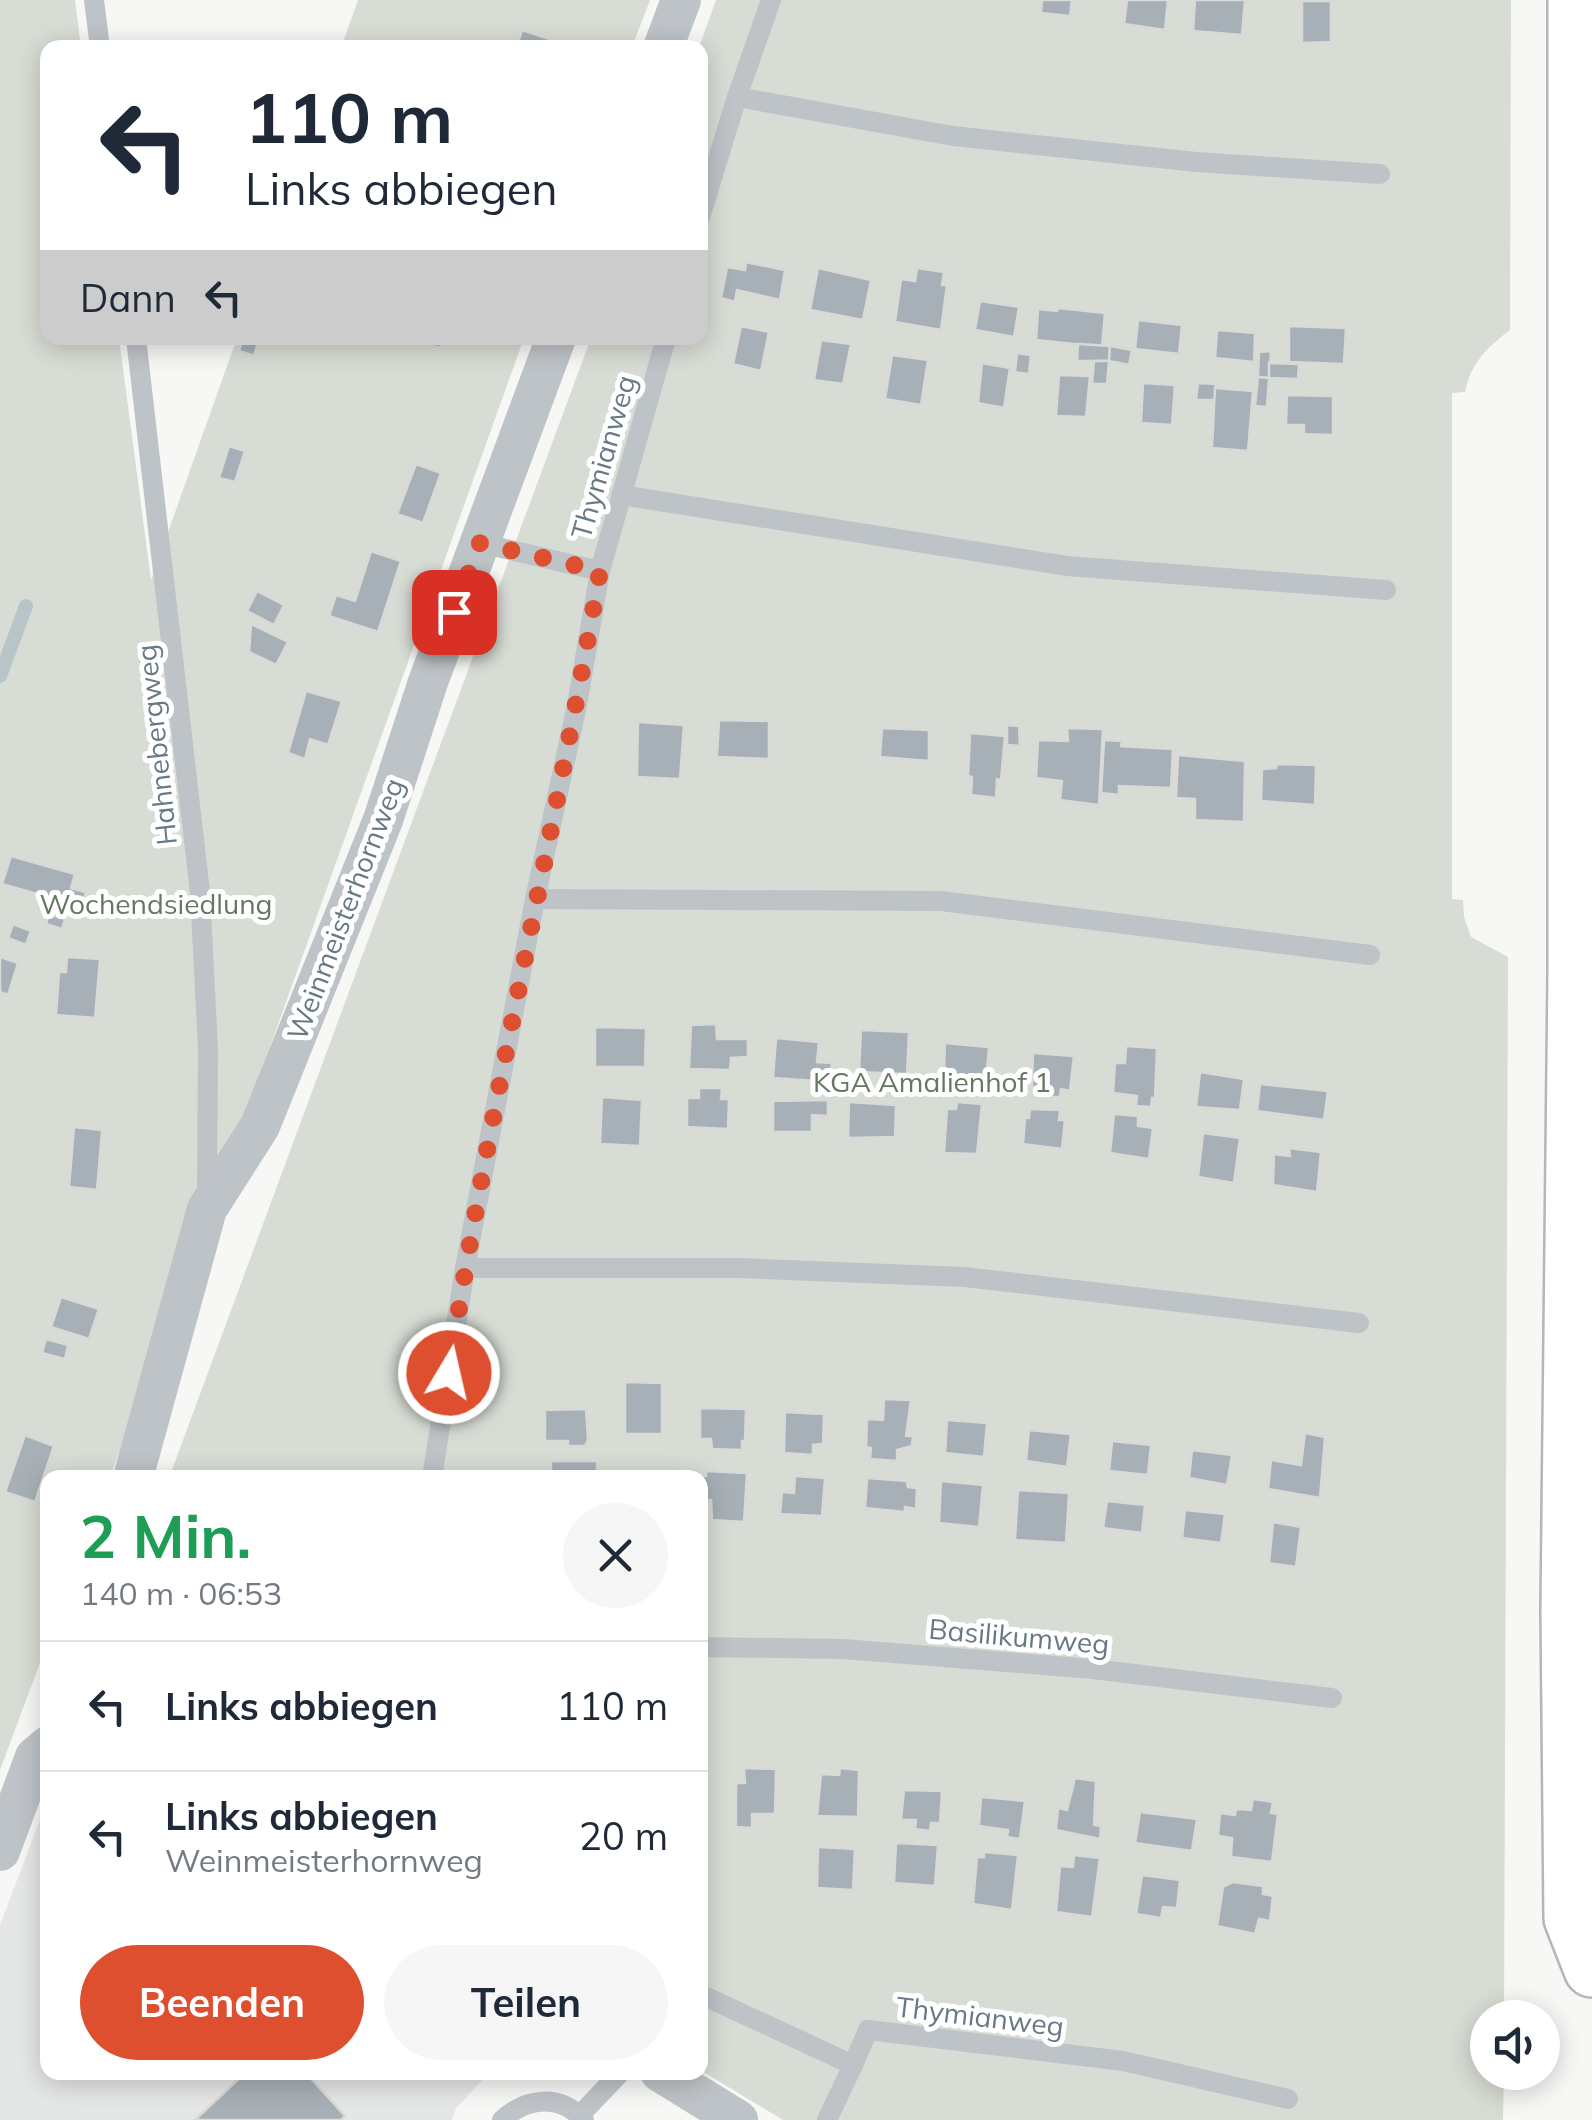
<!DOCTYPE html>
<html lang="de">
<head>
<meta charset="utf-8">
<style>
  body { margin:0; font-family:Mulish,sans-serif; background:#f6f6f7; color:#1f2937; height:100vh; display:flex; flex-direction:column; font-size:38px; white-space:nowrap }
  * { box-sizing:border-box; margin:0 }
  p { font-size:32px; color:#747a83 }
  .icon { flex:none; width:55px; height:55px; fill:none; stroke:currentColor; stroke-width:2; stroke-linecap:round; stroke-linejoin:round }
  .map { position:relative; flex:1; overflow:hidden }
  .details { position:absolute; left:40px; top:1470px; width:668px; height:610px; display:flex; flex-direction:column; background:#fff; border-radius:20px; box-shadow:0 5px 25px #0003 }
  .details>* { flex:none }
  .top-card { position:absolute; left:40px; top:40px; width:668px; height:305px; border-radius:20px; box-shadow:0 5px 25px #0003; background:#fff; color:#1f2937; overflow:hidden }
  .buttons { position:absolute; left:1470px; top:2000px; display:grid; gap:20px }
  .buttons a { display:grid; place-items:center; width:90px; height:90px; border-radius:50%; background:#fff; box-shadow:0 5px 25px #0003; font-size:50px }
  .pin { position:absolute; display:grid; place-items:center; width:85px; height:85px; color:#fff; margin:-42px; border-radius:20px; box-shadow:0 5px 15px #0006 }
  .me { position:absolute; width:110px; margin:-55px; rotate:9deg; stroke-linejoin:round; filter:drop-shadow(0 0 8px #0008) }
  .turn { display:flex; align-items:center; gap:35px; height:210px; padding:0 40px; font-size:45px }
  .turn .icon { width:130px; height:130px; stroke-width:2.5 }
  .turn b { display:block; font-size:70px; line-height:85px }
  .then { display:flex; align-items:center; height:95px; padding:0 40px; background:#0003; gap:20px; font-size:38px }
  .round { display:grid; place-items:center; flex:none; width:105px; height:105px; border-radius:52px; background:#f6f6f7 }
  .headline { display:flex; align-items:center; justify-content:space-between; height:170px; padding:0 40px }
  h1 { font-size:60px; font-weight:700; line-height:75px; color:#1e9e55 }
  .primary-button { display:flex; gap:20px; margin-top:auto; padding:20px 40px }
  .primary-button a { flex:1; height:115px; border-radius:60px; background:#dd4f2f; color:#fff; font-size:40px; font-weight:700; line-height:115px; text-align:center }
  .primary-button a+a { background:#f6f6f7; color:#1f2937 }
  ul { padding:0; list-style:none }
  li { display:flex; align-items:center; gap:30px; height:130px; padding:0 40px; border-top:2px solid #e0e1e3 }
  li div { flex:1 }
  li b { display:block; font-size:38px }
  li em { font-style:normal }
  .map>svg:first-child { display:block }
  .built { fill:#e5e6e6 }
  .green { fill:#d7dcd4 }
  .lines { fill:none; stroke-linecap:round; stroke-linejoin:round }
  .stream { stroke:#b8c4c8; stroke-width:14 }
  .building { fill:#a7b0b6; stroke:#d9d9d7; stroke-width:2.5 }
  .primary-casing { stroke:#b2b7bb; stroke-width:60 }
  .lane { stroke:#bec3c7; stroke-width:20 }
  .street { stroke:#bec3c7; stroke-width:40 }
  .primary { stroke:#fff; stroke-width:55 }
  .route { stroke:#dd4f2f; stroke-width:18; stroke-dasharray:0 32.4 }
  .labels { text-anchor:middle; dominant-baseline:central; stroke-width:10; stroke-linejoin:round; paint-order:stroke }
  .street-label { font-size:28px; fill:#677985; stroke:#fff }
  .park-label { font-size:28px; fill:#667762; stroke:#fff }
</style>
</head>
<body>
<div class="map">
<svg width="1592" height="2120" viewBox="0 0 1592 2120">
  <rect width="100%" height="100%" fill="#f7f7f5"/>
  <polygon class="built" points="47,1801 48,2072 489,2073 456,2108 452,2120 0,2120 0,1925"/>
  <g class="green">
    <polygon points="0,0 75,0 81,47 48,48 48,338 119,338 151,580 237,338 524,338 256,1086 110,1477 48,1478 47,1644 0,1770"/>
    <polygon points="358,0 650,0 632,47 341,48"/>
    <path d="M716,0h795l-1,330c-23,18 -39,32 -45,62l-13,1v506l11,1 1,17 7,20 37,20 -4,1060 -16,1v54l16,1 -1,47h-720l-83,-50v-592h-531l422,-1140h109l-1,-291z"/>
  </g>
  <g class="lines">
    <polyline class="stream" points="0,676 26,606"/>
  </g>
  <g class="building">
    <polygon points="1042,0 1072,0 1070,16 1041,13"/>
    <polygon points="1127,0 1168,0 1165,30 1124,24"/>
    <polygon points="1195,0 1245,0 1242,35 1193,31"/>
    <polygon points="1302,1 1331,1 1331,42 1302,43"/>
    <polygon points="522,30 562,43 560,48 516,48"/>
    <polygon points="746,262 785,270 780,300 737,290 735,302 721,298 727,267 745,270"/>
    <polygon points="818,268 871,280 863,320 810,310"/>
    <polygon points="917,268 944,272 942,285 947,285 941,330 895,322 901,279 915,281"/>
    <polygon points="980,301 1019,307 1014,337 975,330"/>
    <polygon points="1058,308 1105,313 1102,347 1036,340 1038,309 1057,311"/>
    <polygon points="1138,320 1182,325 1179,354 1135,349"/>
    <polygon points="741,326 769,332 761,371 733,364"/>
    <polygon points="1289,326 1346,328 1344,364 1289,362"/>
    <polygon points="1217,330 1255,333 1254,362 1215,358"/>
    <polygon points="243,338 258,342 254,356 239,351"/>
    <polygon points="412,338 444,338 440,348"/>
    <polygon points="821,340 851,344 843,384 814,380"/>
    <polygon points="1078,344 1110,346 1109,361 1077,361"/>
    <polygon points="1110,346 1132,350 1129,365 1109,361"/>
    <polygon points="1271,351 1269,378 1258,377 1259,352"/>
    <polygon points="1017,353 1031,355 1029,374 1015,372"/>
    <polygon points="892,355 928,360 921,405 885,399"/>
    <polygon points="1094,361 1109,361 1107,384 1092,384"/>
    <polygon points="982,363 1010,368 1004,408 978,403"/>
    <polygon points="1269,363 1299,364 1298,379 1269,378"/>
    <polygon points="1059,375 1090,376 1086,417 1056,416"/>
    <polygon points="1258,377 1269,378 1267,407 1255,406"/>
    <polygon points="1143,383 1175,385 1172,425 1141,423"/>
    <polygon points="1198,383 1216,384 1215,400 1196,400"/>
    <polygon points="1215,388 1253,391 1248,451 1212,448"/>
    <polygon points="1287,395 1333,396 1333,435 1304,434 1304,425 1286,425"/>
    <polygon points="229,446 245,451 235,482 219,478"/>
    <polygon points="416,464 441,473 423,523 397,514"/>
    <polygon points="371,551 401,561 378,632 329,616 336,595 355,601"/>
    <polygon points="257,591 284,605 274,625 247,611"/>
    <polygon points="251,624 288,642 276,665 249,652"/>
    <polygon points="306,691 342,701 328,745 310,739 305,759 288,753"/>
    <polygon points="719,720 769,721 769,759 717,757"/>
    <polygon points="638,722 684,725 680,779 637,777"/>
    <polygon points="1007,725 1019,726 1020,746 1007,745"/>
    <polygon points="882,728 929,730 929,761 880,757"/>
    <polygon points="1067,728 1103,729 1099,805 1060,800 1062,781 1036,778 1038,740 1068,741"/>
    <polygon points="970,733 1005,736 1001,780 997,779 996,798 971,795 972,777 968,776"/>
    <polygon points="1104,740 1122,741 1121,746 1173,749 1171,788 1119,786 1119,795 1101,793"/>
    <polygon points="1178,755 1245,761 1244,822 1195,820 1195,799 1176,798"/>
    <polygon points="1277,764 1316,765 1315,805 1261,801 1262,769 1276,768"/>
    <polygon points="11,856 75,874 71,888 86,892 82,907 2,884"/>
    <polygon points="49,914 65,919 62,929 46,924"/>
    <polygon points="13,924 31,931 26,945 8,938"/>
    <polygon points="0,957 18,963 8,995 0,992"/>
    <polygon points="67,957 100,959 95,1018 56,1015 59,972 66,972"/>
    <polygon points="716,1024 717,1039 748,1039 748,1057 731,1058 730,1070 689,1069 691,1025"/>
    <polygon points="595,1027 646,1028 645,1067 595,1067"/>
    <polygon points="861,1030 909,1032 907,1074 859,1072"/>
    <polygon points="776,1038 819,1042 817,1062 832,1063 830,1078 816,1076 816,1081 773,1078"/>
    <polygon points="945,1043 989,1047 986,1080 1001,1080 1000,1096 943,1094"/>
    <polygon points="1126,1046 1157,1048 1155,1098 1152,1098 1151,1107 1136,1106 1137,1096 1113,1093 1115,1063 1125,1063"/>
    <polygon points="1033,1053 1074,1056 1070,1091 1061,1089 1060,1097 1049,1097 1049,1088 1032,1087"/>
    <polygon points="1200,1072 1244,1079 1240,1110 1196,1107"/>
    <polygon points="1260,1084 1328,1091 1324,1120 1257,1111"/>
    <polygon points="699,1088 722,1088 721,1099 729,1099 728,1129 687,1127 687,1098 699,1098"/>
    <polygon points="602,1097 642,1100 640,1146 600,1144"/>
    <polygon points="828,1100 828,1116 812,1115 812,1132 773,1132 773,1101"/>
    <polygon points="849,1102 896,1105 895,1137 848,1138"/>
    <polygon points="957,1102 982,1104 977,1154 944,1153 947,1109 956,1109"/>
    <polygon points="1030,1109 1060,1110 1059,1120 1065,1120 1062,1149 1023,1144 1025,1118 1029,1118"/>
    <polygon points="1114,1114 1138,1116 1138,1126 1153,1128 1149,1159 1110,1153"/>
    <polygon points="74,1127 102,1130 97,1190 69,1187"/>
    <polygon points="1203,1133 1240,1138 1234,1183 1198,1177"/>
    <polygon points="1289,1148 1321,1152 1317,1192 1273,1185 1274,1154 1290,1156"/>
    <polygon points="61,1297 99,1309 89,1339 51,1327"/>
    <polygon points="46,1339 68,1345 65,1359 42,1353"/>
    <polygon points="625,1382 662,1383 662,1434 625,1434"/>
    <polygon points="884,1399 911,1400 906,1436 913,1436 912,1446 897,1450 897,1461 870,1459 871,1448 866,1447 867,1419 883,1420"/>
    <polygon points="700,1408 746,1409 745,1441 742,1441 742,1450 712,1449 711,1439 700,1439"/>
    <polygon points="586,1409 588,1440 585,1446 568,1446 568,1441 545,1441 545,1410"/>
    <polygon points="785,1412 824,1414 823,1444 813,1445 813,1455 784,1453"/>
    <polygon points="947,1420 987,1423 984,1457 945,1453"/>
    <polygon points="1029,1430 1071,1434 1067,1467 1026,1461"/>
    <polygon points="1305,1433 1325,1437 1320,1498 1268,1489 1271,1460 1301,1465"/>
    <polygon points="25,1435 54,1446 35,1502 5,1492"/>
    <polygon points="1112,1441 1151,1445 1148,1475 1109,1471"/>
    <polygon points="1192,1450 1232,1455 1227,1485 1189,1478"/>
    <rect x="551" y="1461" width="46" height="17"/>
    <polygon points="706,1471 747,1473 744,1522 712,1520 711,1500 705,1500 705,1495 700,1495 700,1478 697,1478 706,1476"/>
    <rect x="616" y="1473" width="51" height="5"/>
    <polygon points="795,1476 825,1478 822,1516 780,1514 782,1492 794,1493"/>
    <polygon points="867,1478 907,1481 908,1487 917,1488 916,1509 905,1507 905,1512 865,1508"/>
    <polygon points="941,1481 983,1485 979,1527 939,1523"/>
    <polygon points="1018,1490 1069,1493 1066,1543 1015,1540"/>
    <polygon points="1107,1501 1145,1505 1142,1533 1103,1528"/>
    <polygon points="1185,1510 1225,1514 1221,1543 1182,1538"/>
    <polygon points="1273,1522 1301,1527 1296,1567 1269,1563"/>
    <polygon points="744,1768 776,1769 775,1814 752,1814 752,1828 736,1827 736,1783 745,1783"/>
    <polygon points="840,1768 859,1770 858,1817 817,1816 821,1774 839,1775"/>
    <polygon points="1075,1778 1096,1781 1094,1825 1101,1826 1100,1839 1056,1830 1058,1808 1067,1810"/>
    <polygon points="904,1790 942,1791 940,1823 931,1823 930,1831 915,1829 916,1820 901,1820"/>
    <polygon points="981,1797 1025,1801 1020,1839 1007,1837 1008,1830 979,1826"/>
    <polygon points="1253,1799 1273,1802 1271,1813 1278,1814 1272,1862 1231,1857 1232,1838 1218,1836 1220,1813 1235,1815 1236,1809 1251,1810"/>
    <polygon points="1140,1812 1197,1819 1192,1851 1135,1843"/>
    <polygon points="896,1843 938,1845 935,1886 894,1883"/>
    <polygon points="818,1847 855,1849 853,1890 817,1888"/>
    <polygon points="984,1852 1018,1855 1012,1910 973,1904 977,1857 984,1857"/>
    <polygon points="1074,1855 1100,1858 1092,1917 1056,1912 1060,1866 1073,1867"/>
    <polygon points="1142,1875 1180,1880 1177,1908 1163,1907 1161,1918 1136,1914"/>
    <polygon points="1233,1882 1263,1886 1263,1894 1273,1896 1270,1921 1259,1919 1255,1934 1217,1926 1223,1887"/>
    <polygon points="246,2072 305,2072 345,2116 341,2120 195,2120"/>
  </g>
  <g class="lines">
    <g class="primary-casing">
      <polyline id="primary" points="1576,0 1576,972 1569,1610 1572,1918 1592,1969"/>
    </g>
    <g class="lane">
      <polyline points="94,0 100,48"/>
      <polyline points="737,97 953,136 1196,162 1380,174"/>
      <polyline points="700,217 737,97 771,0"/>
      <polyline points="136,338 200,892 208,1049 207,1197"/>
      <polyline points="621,495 1067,566 1386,590"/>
      <polyline points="480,543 600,571"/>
      <polyline points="535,899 941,901 1370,955"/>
      <polyline points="465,1268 739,1268 965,1277 1359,1323"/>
      <polyline points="432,1478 465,1268 535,899 577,705 600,571 666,338"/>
      <polyline points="700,1647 843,1649 1093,1669 1332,1698"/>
      <polyline points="700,1994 853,2065 868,2030 1123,2061 1288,2099"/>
      <polyline points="580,2115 621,2072"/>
      <path d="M502,2120c25,-23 58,-26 82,0"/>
      <polyline points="827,2120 853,2065"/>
    </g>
    <g class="street">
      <polyline points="663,48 681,0"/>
      <polyline points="133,1478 207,1209 260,1126 383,820 428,682 556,338"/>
      <polyline points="0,1851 35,1757 48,1746"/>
      <polyline points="660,2072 738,2120"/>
    </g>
    <use href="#primary" class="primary"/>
  </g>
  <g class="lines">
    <path class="route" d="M449,1373c40,-269 105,-534 151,-802l-120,-28 -26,69"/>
  </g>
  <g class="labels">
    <g class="street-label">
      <text transform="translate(603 457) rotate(-74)">Thymianweg</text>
      <text transform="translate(156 745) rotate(-96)">Hahnebergweg</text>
      <text transform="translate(345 909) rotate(-69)">Weinmeisterhornweg</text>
      <text transform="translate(1019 1636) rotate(5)">Basilikumweg</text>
      <text transform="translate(980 2016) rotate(7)">Thymianweg</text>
    </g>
    <g class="park-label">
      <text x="156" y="903">Wochendsiedlung</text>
      <text x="932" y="1081">KGA Amalienhof 1</text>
    </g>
  </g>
</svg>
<div class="buttons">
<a><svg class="icon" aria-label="sound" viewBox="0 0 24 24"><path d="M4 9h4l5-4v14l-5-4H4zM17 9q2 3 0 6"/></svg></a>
</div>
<div class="pin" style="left:454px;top:612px;background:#d93025"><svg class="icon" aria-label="arrive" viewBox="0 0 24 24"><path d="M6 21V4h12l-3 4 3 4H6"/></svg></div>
<svg class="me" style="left:449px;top:1373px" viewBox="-20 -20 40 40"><circle r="17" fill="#dd4f2f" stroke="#fff" stroke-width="3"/><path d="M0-11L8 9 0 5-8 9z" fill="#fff"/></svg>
<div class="top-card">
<div class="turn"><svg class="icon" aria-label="left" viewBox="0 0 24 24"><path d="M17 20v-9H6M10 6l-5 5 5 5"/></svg><div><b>110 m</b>Links abbiegen</div></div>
<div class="then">Dann<svg class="icon" aria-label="left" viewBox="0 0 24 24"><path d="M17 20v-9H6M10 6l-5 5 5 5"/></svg></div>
</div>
<section class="details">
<div class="headline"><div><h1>2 Min.</h1><p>140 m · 06:53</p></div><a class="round"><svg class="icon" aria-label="close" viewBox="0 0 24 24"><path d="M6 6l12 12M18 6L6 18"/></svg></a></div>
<ul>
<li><svg class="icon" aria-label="left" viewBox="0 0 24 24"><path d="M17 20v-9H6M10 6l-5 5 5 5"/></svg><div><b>Links abbiegen</b></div><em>110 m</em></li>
<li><svg class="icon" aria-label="left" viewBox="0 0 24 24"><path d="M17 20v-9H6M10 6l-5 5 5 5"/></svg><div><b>Links abbiegen</b><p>Weinmeisterhornweg</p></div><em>20 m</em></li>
</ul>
<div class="primary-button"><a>Beenden</a><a>Teilen</a></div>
</section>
</div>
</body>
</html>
